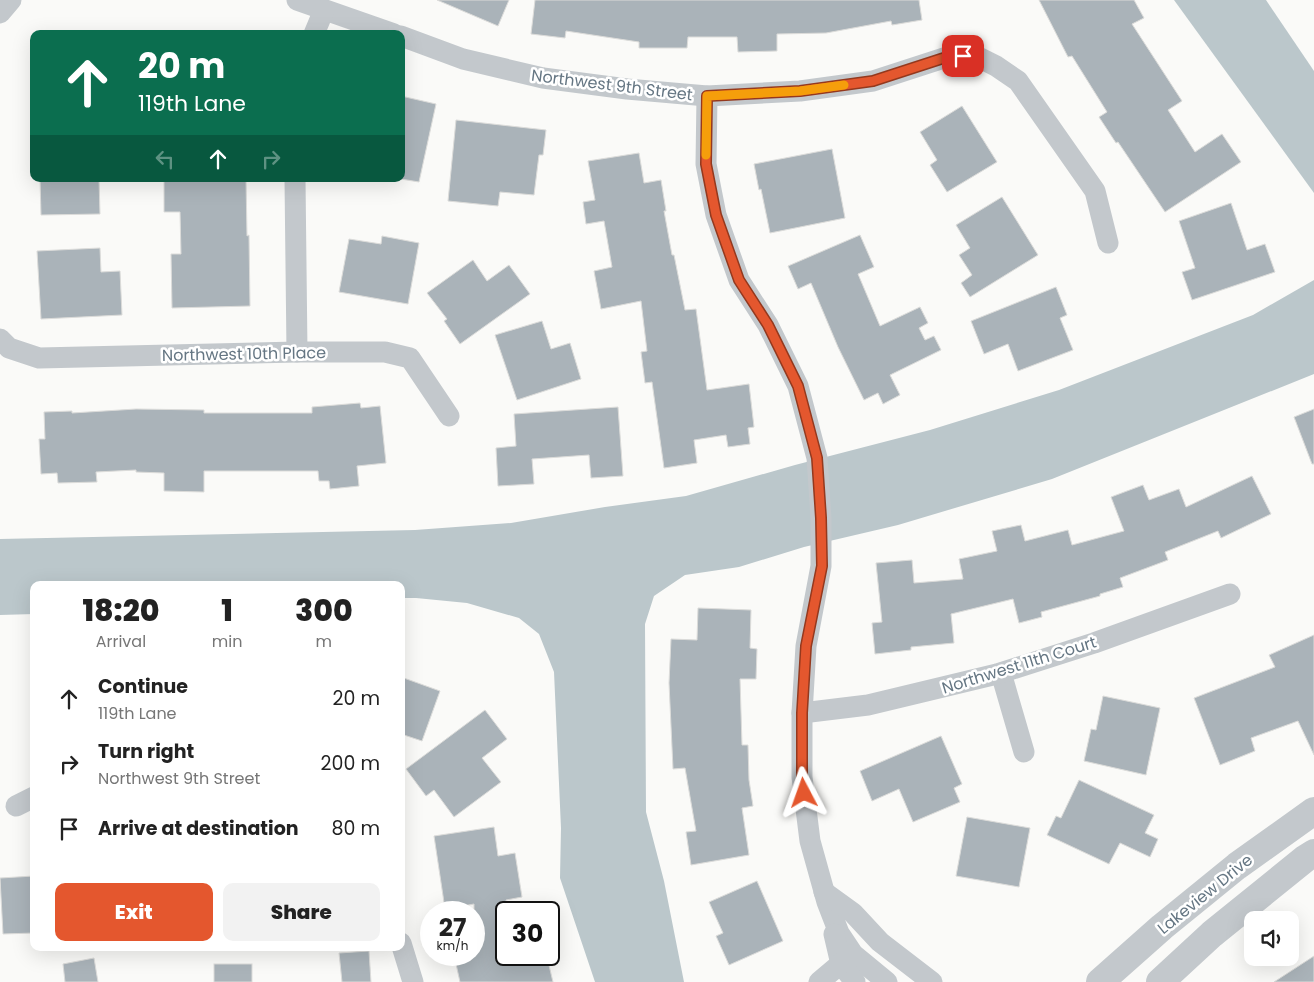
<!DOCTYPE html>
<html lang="en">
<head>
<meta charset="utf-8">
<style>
  body { margin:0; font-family:Poppins,sans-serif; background:#f2f2f2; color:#222; height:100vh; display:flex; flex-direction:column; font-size:19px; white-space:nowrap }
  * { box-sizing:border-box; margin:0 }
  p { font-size:16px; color:#767676 }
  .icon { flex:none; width:28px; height:28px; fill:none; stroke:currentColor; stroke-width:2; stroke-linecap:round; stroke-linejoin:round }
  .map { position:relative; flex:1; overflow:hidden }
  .side { position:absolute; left:30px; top:581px; width:375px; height:370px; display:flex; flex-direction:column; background:#fff; border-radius:10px; box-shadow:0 5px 20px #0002 }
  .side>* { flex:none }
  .guide { position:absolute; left:30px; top:30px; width:375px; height:152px; border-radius:10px; box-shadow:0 5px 20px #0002; background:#0b6e4f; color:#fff; overflow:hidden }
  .buttons { position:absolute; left:1244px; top:911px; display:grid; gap:10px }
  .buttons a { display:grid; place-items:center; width:55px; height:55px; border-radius:10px; background:#fff; box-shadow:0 5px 20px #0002; font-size:25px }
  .speed { position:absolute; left:420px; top:901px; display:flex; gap:10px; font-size:25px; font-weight:700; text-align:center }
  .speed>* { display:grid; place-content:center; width:65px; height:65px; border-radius:50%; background:#fff; box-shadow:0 5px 20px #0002; line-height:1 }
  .speed small { font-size:12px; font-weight:400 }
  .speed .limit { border:2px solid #111; border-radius:8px; background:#fff; color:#111 }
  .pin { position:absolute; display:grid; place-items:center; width:42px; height:42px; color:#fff; margin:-21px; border-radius:10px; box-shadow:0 2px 8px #0006 }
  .me { position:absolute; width:55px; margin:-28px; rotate:356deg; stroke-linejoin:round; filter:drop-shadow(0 0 4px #0008) }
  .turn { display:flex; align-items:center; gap:18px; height:105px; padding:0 25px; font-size:22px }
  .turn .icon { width:65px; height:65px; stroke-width:2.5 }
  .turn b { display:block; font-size:35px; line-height:42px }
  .lanes { display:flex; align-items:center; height:48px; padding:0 25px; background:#0003; justify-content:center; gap:25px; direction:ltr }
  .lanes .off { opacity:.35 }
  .eta { display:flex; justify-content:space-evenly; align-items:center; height:85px; text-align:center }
  .eta b { font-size:30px; font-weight:800; line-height:35px }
  .cta { display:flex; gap:10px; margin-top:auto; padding:10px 25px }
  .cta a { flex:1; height:58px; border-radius:10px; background:#e4572e; color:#fff; font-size:20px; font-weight:800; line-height:58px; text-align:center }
  .cta a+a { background:#f2f2f2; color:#222 }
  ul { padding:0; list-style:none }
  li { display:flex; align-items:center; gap:15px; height:65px; padding:0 25px }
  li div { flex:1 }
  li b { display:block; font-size:19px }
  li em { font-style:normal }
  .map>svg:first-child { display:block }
  .water { fill:#bbc7cb }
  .building { fill:#aab3b9; stroke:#dcdcda }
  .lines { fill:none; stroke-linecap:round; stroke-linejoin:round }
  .minor { stroke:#c3c8cc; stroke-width:21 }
  .tertiary { stroke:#c3c8cc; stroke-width:28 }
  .route-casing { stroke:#94391e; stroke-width:12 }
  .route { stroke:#e4572e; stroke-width:9 }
  .slow { stroke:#f59e0b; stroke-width:9 }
  .labels { text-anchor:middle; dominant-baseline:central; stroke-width:5; stroke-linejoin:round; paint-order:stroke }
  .street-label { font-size:16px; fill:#657683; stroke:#fff }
</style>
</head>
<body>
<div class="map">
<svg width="1314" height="982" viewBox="0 0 1314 982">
  <rect width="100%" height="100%" fill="#fafaf8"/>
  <g class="water">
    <polygon points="1174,0 1266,0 1314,71 1314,193"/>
    <polygon points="1314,280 1314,374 1052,479 898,525 804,547 739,567 685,575 654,596 645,624 646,812 664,881 684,982 595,982 560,878 561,828 554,672 539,634 519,618 467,603 416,598 401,598 401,585 34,585 34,614 0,615 0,539 415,530 511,523 605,507 686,496 795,465 930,430 1059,390 1253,315"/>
  </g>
  <g class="building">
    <polygon points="437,0 509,0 498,26"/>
    <polygon points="535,0 919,0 922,20 892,25 891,21 826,33 777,34 777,51 738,52 737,37 688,37 687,48 639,48 639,42 566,31 565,38 531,34"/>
    <polygon points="1039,0 1134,0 1144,18 1132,24 1182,101 1168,110 1195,152 1222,134 1241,162 1165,212 1118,142 1116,143 1099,117 1107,112 1072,56 1068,57"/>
    <polygon points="401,96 436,104 419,182 401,179"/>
    <polygon points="962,106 997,162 947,192 930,165 937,160 920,132"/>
    <polygon points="456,120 546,130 543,155 539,155 534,195 500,192 498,206 448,201"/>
    <polygon points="832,149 845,218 770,233 761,189 759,190 754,164"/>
    <polygon points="639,153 644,183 661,180 666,211 664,211 672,255 674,255 685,310 696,309 707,390 749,384 754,427 748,428 750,444 728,447 726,435 694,440 697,463 664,468 652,382 645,383 641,352 647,351 641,301 601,309 594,271 612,267 604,221 586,224 583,202 595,200 588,161"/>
    <polygon points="40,179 99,179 100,214 41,215"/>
    <polygon points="164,179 246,179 247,236 249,235 250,306 172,308 171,254 181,254 180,212 164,212"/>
    <polygon points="1002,197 1038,255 970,297 961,283 972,275 959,255 970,248 956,225"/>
    <polygon points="1231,203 1247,250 1265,244 1275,272 1192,300 1182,272 1195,268 1179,221"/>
    <polygon points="860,235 874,267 858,274 880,326 920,307 928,323 919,328 925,340 934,336 941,350 890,375 900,395 883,404 878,393 864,400 838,347 811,283 798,289 788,266"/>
    <polygon points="382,236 419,243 408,304 339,292 349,239 381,244"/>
    <polygon points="100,248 101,272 120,271 122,315 41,319 37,251"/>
    <polygon points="473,260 487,281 509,265 530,294 460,344 444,321 447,319 427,293"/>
    <polygon points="1056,287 1067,315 1060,318 1073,350 1018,371 1008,344 984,354 971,321"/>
    <polygon points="542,321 551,349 570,343 581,379 517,400 495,335"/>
    <polygon points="360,403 361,408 380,406 386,463 357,466 359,486 330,489 329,481 319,481 318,471 204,471 204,492 164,491 164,473 136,472 136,470 96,472 97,482 58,483 57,473 41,474 39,439 45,439 44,412 72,411 72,413 136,409 204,410 204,413 312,413 312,407"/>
    <polygon points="618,407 623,476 591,478 589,455 532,459 534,484 498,486 496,448 516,446 514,414"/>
    <polygon points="1314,409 1314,464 1312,464 1294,417"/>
    <polygon points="1252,476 1271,514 1221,538 1218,531 1165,552 1168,560 1120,578 1123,587 1100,594 1100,596 1041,612 1042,617 1019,623 1013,599 951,614 954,643 911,647 911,650 875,654 872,623 882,622 876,563 912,560 914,583 963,579 959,559 997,551 992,531 1021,525 1025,541 1068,530 1072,545 1124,531 1111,497 1143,485 1149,500 1179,489 1186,507"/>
    <polygon points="698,608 751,610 750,648 757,649 756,679 740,679 742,745 748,745 749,780 753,806 742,808 749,855 691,865 686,832 696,831 685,768 673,769 669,683 671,639 697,640"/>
    <polygon points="1314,635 1314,755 1298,721 1251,738 1255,751 1220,765 1194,698 1275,667 1269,655"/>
    <polygon points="401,677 440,691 422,741 401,734"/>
    <polygon points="1103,696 1160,708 1146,775 1084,761 1091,729 1096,730"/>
    <polygon points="485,710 507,739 482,758 501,782 454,817 434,790 426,796 406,769"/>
    <polygon points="941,736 962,784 954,788 960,802 913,822 899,789 872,801 860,771"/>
    <polygon points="1079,780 1154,815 1145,833 1158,839 1150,857 1120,843 1109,864 1047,835 1056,816 1061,818"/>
    <polygon points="967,817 1030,828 1019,887 956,876"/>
    <polygon points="494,827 498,856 515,853 522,897 506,900 506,955 510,955 512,964 547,957 553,982 460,982 454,955 474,955 474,904 445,909 434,836"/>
    <polygon points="34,876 34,933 3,934 0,878"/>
    <polygon points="757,881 783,941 729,965 716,936 723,933 709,902"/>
    <polygon points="369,951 371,982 342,982 339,953"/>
    <polygon points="1314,956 1314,982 1274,982"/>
    <polygon points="94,958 98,982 65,982 63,964"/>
    <rect x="214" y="964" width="38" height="18"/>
  </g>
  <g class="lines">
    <g class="minor">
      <polyline points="297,0 394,34"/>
      <polyline points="0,13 11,0"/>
      <polyline points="314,34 324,10"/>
      <polyline points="401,36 463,59 543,78 627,89 707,96 800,91 873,81 950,56 976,56 996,66 1018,81 1095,191 1108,243"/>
      <polyline points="707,96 706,164 716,215 739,280 768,325 798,386 817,458 821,518 821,566 806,646 802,713 802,777 810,841 827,902 839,933 853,954 887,982"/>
      <polyline points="295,179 297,352"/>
      <polyline points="0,339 9,348 39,358 297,352 385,352 410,358 449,416"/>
      <polyline points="1001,673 1024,752"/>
      <polyline points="802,713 868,705 997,674 1094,643 1230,594"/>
      <polyline points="16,806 34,797"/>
      <polyline points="824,892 853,913 880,942 932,982"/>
      <polyline points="834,934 841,964 855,982"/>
      <polyline points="401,943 413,982"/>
      <polyline points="819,982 851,955"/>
    </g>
    <g class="tertiary">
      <polyline points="1100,982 1162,927 1237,866 1314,811"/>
      <polyline points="1160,982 1212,934 1306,858 1314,853"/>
    </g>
  </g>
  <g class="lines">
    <g class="route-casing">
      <polyline id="route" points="804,793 802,777 802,713 806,646 822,566 821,518 817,458 798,386 768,325 739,280 716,215 706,164 707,96 800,91 873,81 950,56 963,56"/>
    </g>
    <use href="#route" class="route"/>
    <polyline class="slow" points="706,155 707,96 800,91 844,85"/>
  </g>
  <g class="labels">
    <g class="street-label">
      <text transform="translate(612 85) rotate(7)">Northwest 9th Street</text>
      <text transform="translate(244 354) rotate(-1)">Northwest 10th Place</text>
      <text transform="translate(1019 665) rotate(-17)">Northwest 11th Court</text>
      <text transform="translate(1205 894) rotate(-39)">Lakeview Drive</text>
    </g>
  </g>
</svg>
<div class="buttons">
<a><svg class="icon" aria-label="sound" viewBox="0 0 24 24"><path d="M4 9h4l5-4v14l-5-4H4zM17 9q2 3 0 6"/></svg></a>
</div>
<div class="speed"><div>27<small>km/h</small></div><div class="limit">30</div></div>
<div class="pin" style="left:963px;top:56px;background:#d93025"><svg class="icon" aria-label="arrive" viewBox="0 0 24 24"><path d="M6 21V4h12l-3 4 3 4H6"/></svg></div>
<svg class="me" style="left:804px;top:793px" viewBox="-20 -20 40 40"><path d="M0-17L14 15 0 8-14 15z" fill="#e4572e" stroke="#fff" stroke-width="4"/></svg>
<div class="guide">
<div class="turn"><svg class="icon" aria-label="ahead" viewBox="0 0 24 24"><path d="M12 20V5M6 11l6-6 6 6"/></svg><div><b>20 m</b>119th Lane</div></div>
<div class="lanes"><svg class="icon off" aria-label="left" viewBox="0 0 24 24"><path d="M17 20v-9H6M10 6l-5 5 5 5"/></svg><svg class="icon" aria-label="ahead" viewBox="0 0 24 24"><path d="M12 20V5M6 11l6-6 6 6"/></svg><svg class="icon off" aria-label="right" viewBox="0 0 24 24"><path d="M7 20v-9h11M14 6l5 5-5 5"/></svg></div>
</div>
<section class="side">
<div class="eta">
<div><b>18:20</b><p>Arrival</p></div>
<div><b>1</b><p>min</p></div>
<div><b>300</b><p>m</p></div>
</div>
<ul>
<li><svg class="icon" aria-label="ahead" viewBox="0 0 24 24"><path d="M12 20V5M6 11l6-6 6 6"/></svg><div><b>Continue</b><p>119th Lane</p></div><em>20 m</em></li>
<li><svg class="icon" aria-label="right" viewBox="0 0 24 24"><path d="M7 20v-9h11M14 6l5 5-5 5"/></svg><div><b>Turn right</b><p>Northwest 9th Street</p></div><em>200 m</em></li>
<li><svg class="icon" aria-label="arrive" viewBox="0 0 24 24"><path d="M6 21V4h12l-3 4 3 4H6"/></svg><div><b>Arrive at destination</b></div><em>80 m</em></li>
</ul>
<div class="cta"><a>Exit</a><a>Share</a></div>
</section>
</div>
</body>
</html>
